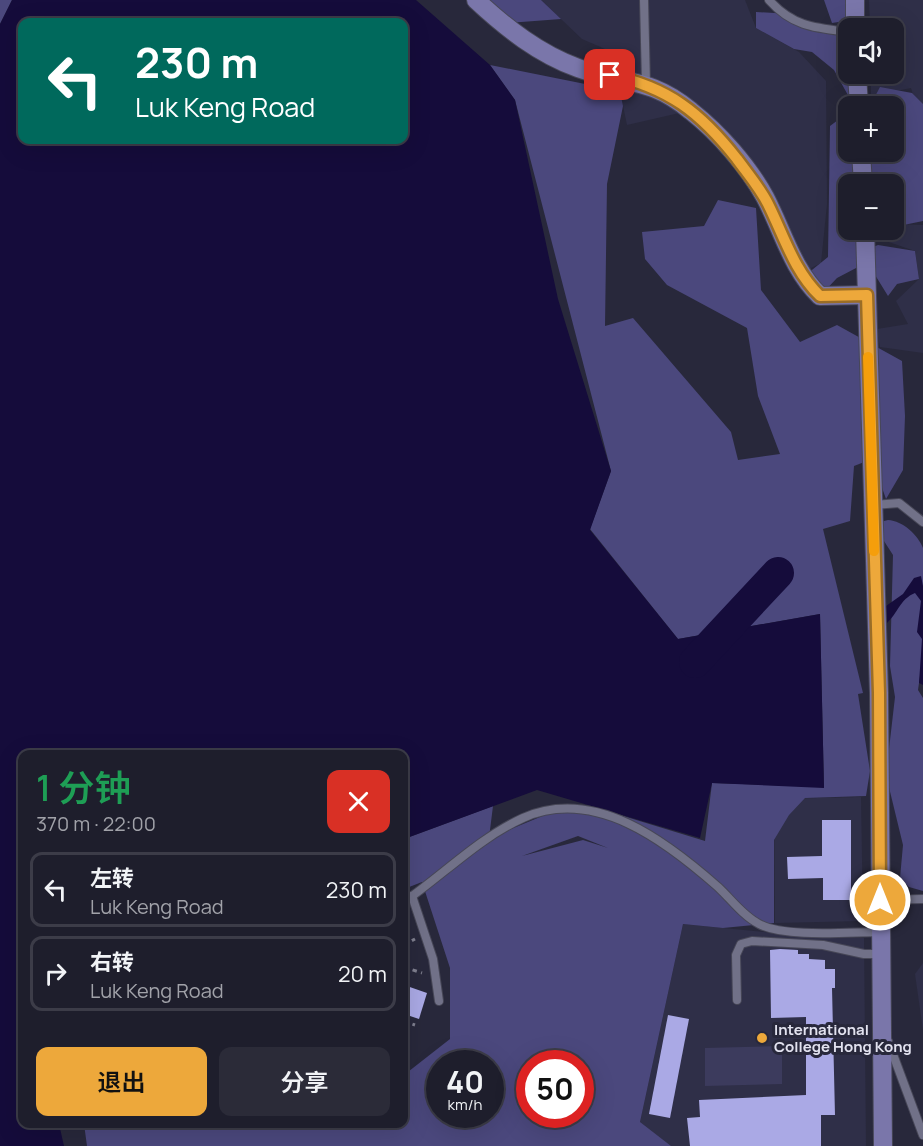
<!DOCTYPE html>
<html lang="zh">
<head>
<meta charset="utf-8">
<style>
  body { margin:0; font-family:Manrope,"Noto Sans SC",sans-serif; background:#2b2b38; color:#f1f3f6; height:100vh; display:flex; flex-direction:column; font-size:22px; white-space:nowrap }
  * { box-sizing:border-box; margin:0 }
  p { font-size:20px; color:#a1a2a9 }
  .icon { flex:none; width:33px; height:33px; fill:none; stroke:currentColor; stroke-width:2; stroke-linecap:round; stroke-linejoin:round }
  .map { position:relative; flex:1; overflow:hidden }
  .panel { position:absolute; left:18px; top:750px; width:390px; height:378px; display:flex; flex-direction:column; background:#1e1e2c; border-radius:12px; box-shadow:0 6px 24px #0002,0 0 0 2px #3c3c48 }
  .panel>* { flex:none }
  .top-card { position:absolute; left:18px; top:18px; width:390px; height:126px; border-radius:12px; box-shadow:0 6px 24px #0002,0 0 0 2px #3c3c48; background:#00695c; color:#fff; overflow:hidden }
  .tools { position:absolute; left:838px; top:18px; display:grid; gap:12px }
  .tools a { display:grid; place-items:center; width:66px; height:66px; border-radius:12px; background:#1e1e2c; box-shadow:0 6px 24px #0002,0 0 0 2px #3c3c48; font-size:30px }
  .speed { position:absolute; left:426px; top:1050px; display:flex; gap:12px; font-size:30px; font-weight:700; text-align:center }
  .speed>* { display:grid; place-content:center; width:78px; height:78px; border-radius:50%; background:#1e1e2c; box-shadow:0 6px 24px #0002,0 0 0 2px #3c3c48; line-height:1 }
  .speed small { font-size:15px; font-weight:400 }
  .speed .limit { border:9px solid #d22; background:#fff; color:#111 }
  .pin { position:absolute; display:grid; place-items:center; width:51px; height:51px; color:#fff; margin:-26px; border-radius:12px; box-shadow:0 3px 9px #0006 }
  .me { position:absolute; width:66px; margin:-33px; rotate:0deg; stroke-linejoin:round; filter:drop-shadow(0 0 4px #0008) }
  .turn { display:flex; align-items:center; gap:21px; height:126px; padding:0 18px; font-size:27px }
  .turn .icon { width:78px; height:78px; stroke-width:2.5 }
  .turn b { display:block; font-size:42px; line-height:51px }
  .round { display:grid; place-items:center; flex:none; width:63px; height:63px; border-radius:12px; background:#2b2b38 }
  .overview { display:flex; align-items:center; justify-content:space-between; height:102px; padding:0 18px }
  h1 { font-size:36px; font-weight:600; line-height:45px; color:#1e9e55 }
  .action { display:flex; gap:12px; margin-top:auto; padding:12px 18px }
  .action a { flex:1; height:69px; border-radius:12px; background:#eda83b; color:#111; font-size:24px; font-weight:600; line-height:69px; text-align:center }
  .action a+a { background:#2b2b38; color:#f1f3f6 }
  ul { padding:0; list-style:none }
  li { display:flex; align-items:center; gap:18px; height:75px; margin:0 12px 9px; padding:0 6px; border:3px solid #3c3c48; border-radius:12px }
  li div { flex:1 }
  li b { display:block; font-size:22px }
  li em { font-style:normal }
  .map>svg:first-child { display:block }
  .built { fill:#2f2f48 }
  .green { fill:#3c3b5d }
  .forest { fill:#4b487d; fill-rule:evenodd }
  .water { fill:#150c3b; fill-rule:evenodd }
  .lines { fill:none; stroke-linecap:round; stroke-linejoin:round }
  .river { stroke:#150c3b; stroke-width:32 }
  .building { fill:#aaa9e5 }
  .lane-casing { stroke:#474757; stroke-width:10 }
  .secondary-casing { stroke:#474757; stroke-width:20 }
  .path { stroke:#808090; stroke-width:3; stroke-dasharray:4.5 4.5; stroke-linecap:butt }
  .lane { stroke:#717188; stroke-width:8 }
  .secondary { stroke:#7a76aa; stroke-width:18 }
  .route-casing { stroke:#9a6d26; stroke-width:15 }
  .route { stroke:#eda83b; stroke-width:10 }
  .slow { stroke:#f59e0b; stroke-width:10 }
  .poi-dot { fill:#eda83b; stroke:#28283b; stroke-width:2 }
  .labels { text-anchor:middle; dominant-baseline:central; stroke-width:6; stroke-linejoin:round; paint-order:stroke }
  .poi-label { font-size:15px; font-weight:bold; fill:#e2e2ef; stroke:#28283b; text-anchor:start }
</style>
</head>
<body>
<div class="map">
<svg width="923" height="1146" viewBox="0 0 923 1146">
  <rect width="100%" height="100%" fill="#28283b"/>
  <g class="built">
    <polygon points="541,0 745,0 756,28 799,52 826,81 827,204 821,263 801,273 754,180 688,111 627,125 612,52 582,39"/>
    <polygon points="869,0 923,0 923,128 911,88 871,96 871,74 894,74 894,28 870,28"/>
    <polygon points="894,224 923,225 923,353 880,347 877,329 908,324 896,301 919,279 915,251 877,238 877,230 894,230"/>
    <polygon points="861,797 863,921 775,923 774,799"/>
    <polygon points="683,924 805,936 864,938 866,1146 660,1146 640,1122"/>
    <polygon points="923,963 923,1030 915,974"/>
  </g>
  <polygon class="green" points="782,1046 782,1084 705,1086 705,1048"/>
  <g class="forest">
    <polygon points="0,0 12,0 0,24"/>
    <polygon points="480,0 541,0 561,19 507,23"/>
    <polygon points="824,0 861,0 845,21 832,23"/>
    <polygon points="756,12 791,14 821,29 849,36 849,74 867,106 849,106 849,152 864,152 863,184 849,184 849,230 860,230 858,267 837,278 820,296 807,274 828,257 830,126 846,114 849,97 834,70 812,52 794,49 756,28"/>
    <path d="M490,65l130,26 3,15 -16,78 -2,142 28,-8 98,114 7,28 42,-6 -22,-58 -11,-68 -80,-43 -22,-26 -3,-27 62,-6 14,-26 38,8 5,82 39,52 37,-17 65,36 3,55 -2,54 -17,29 -14,-40 -18,7 -4,55 -27,8 40,164 -5,1 12,77 -4,25 -61,2 -16,17 -15,25v83l-51,5 -40,-4 -43,198 31,24h-584l-3,-22h320v-49l46,-36v-71l-28,-86 -18,7v-50l89,-33 -4,32 68,-28 63,5 85,26 7,-58 112,4 -4,-173 -142,25 -88,-110 21,-58 -96,-371zM578,836l30,12 -25,-8 -61,16zM440,1064h50v50h-50zM530,1064h50v50h-50z"/>
    <polygon points="880,87 912,93 923,104 923,221 894,227 894,184 873,184 868,152 894,152 894,106 870,106"/>
    <polygon points="878,245 915,251 919,279 897,284 888,296 872,270 873,247"/>
    <path d="M888,520c15,1 30,15 35,28v107l-5,35 5,8v193l-14,-4 -9,-9 3,-33 -17,-70 9,-78 -5,-31 3,-111 -20,-31z"/>
  </g>
  <g class="water">
    <path d="M12,0h404l74,65 25,35 43,199 53,172 -21,59 88,109 142,-25 4,174 -112,-5 -12,55 -163,-48 -133,49v-85h-382v370h37l5,22h-64v-1122zM22,22h382v118h-382z"/>
    <path d="M921,576l2,10v99l-4,-2 3,-44 -5,-7 4,-31 -6,-8c-15,6 -17,20 -28,30l-1,-17 17,-12 11,-16z"/>
  </g>
  <g class="lines">
    <polyline class="river" points="695,662 778,573"/>
  </g>
  <g class="building">
    <polygon points="822,820 851,820 851,900 823,900 823,878 788,879 787,857 822,856"/>
    <polygon points="780,949 798,950 798,954 809,954 809,959 825,960 825,969 835,969 835,988 832,988 835,1115 821,1115 821,1146 690,1146 687,1118 700,1117 699,1100 806,1095 806,1017 771,1018 770,950"/>
    <polygon points="404,985 427,993 419,1019 404,1014"/>
    <polygon points="668,1015 689,1019 670,1118 649,1114"/>
  </g>
  <g class="lines">
    <g class="lane-casing">
      <g id="lane">
        <polyline points="644,0 646,84"/>
        <path d="M769,0c24,27 47,28 80,32"/>
        <polyline points="874,505 899,503 923,522"/>
        <polyline points="412,896 433,959 439,1001"/>
        <polyline points="882,900 923,899"/>
        <path d="M404,902c39,-27 75,-64 119,-84 72,-32 144,24 195,69 13,12 25,29 41,37 26,14 91,8 122,8"/>
        <polyline points="737,1000 736,955 741,944 752,941 823,945 864,954 881,954"/>
        <polyline points="888,1041 923,1135"/>
      </g>
    </g>
    <g class="secondary-casing">
      <g id="secondary">
        <path d="M476,0c30,28 63,54 102,68 45,17 71,8 113,43 28,22 57,55 74,86 18,34 27,72 55,99l47,-1"/>
        <polyline points="855,0 855,28"/>
        <polyline points="857,74 859,106"/>
        <polyline points="861,152 863,184"/>
        <polyline points="865,230 879,693 883,1146"/>
      </g>
    </g>
    <g class="path">
      <polyline points="404,945 415,939"/>
      <polyline points="404,967 422,973"/>
      <polyline points="404,1021 415,1025"/>
    </g>
    <use href="#lane" class="lane"/>
    <use href="#secondary" class="secondary"/>
  </g>
  <g class="lines">
    <g class="route-casing">
      <path id="route" d="M610,75c58,12 91,38 127,84 11,15 23,29 31,45 16,32 26,67 52,92l47,-1 12,398 1,207"/>
    </g>
    <use href="#route" class="route"/>
    <polyline class="slow" points="868,357 874,551"/>
  </g>
  <circle class="poi-dot" cx="762" cy="1038" r="6"/>
  <g class="labels">
    <g class="poi-label">
      <text x="774" y="1029">International<tspan x="774" dy="17">College Hong Kong</tspan></text>
    </g>
  </g>
</svg>
<div class="tools">
<a><svg class="icon" aria-label="sound" viewBox="0 0 24 24"><path d="M4 9h4l5-4v14l-5-4H4zM17 9q2 3 0 6"/></svg></a>
<a>+</a>
<a>−</a>
</div>
<div class="speed"><div>40<small>km/h</small></div><div class="limit">50</div></div>
<div class="pin" style="left:610px;top:75px;background:#d93025"><svg class="icon" aria-label="arrive" viewBox="0 0 24 24"><path d="M6 21V4h12l-3 4 3 4H6"/></svg></div>
<svg class="me" style="left:880px;top:900px" viewBox="-20 -20 40 40"><circle r="17" fill="#eda83b" stroke="#fff" stroke-width="3"/><path d="M0-11L8 9 0 5-8 9z" fill="#fff"/></svg>
<div class="top-card">
<div class="turn"><svg class="icon" aria-label="left" viewBox="0 0 24 24"><path d="M17 20v-9H6M10 6l-5 5 5 5"/></svg><div><b>230 m</b>Luk Keng Road</div></div>
</div>
<section class="panel">
<div class="overview"><div><h1>1 分钟</h1><p>370 m · 22:00</p></div><a class="round" style="background:#d93025;color:#fff"><svg class="icon" aria-label="close" viewBox="0 0 24 24"><path d="M6 6l12 12M18 6L6 18"/></svg></a></div>
<ul>
<li><svg class="icon" aria-label="left" viewBox="0 0 24 24"><path d="M17 20v-9H6M10 6l-5 5 5 5"/></svg><div><b>左转</b><p>Luk Keng Road</p></div><em>230 m</em></li>
<li><svg class="icon" aria-label="right" viewBox="0 0 24 24"><path d="M7 20v-9h11M14 6l5 5-5 5"/></svg><div><b>右转</b><p>Luk Keng Road</p></div><em>20 m</em></li>
</ul>
<div class="action"><a>退出</a><a>分享</a></div>
</section>
</div>
</body>
</html>
